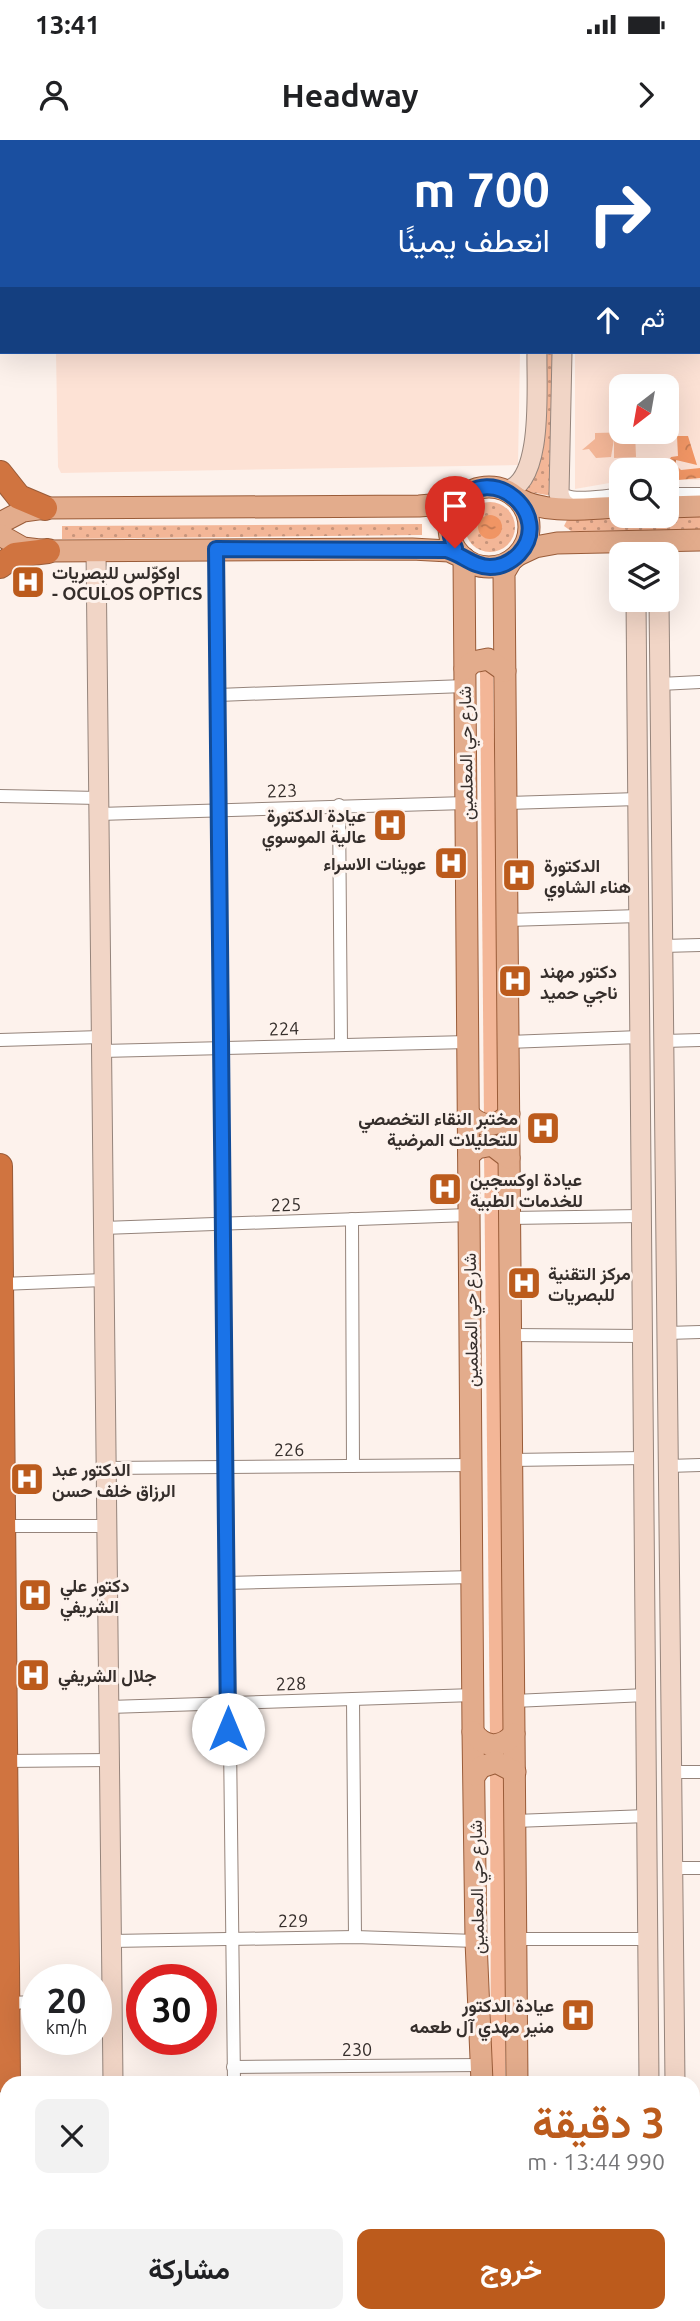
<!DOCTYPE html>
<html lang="ar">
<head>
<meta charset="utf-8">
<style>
  body { margin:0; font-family:Ubuntu,Vazirmatn,sans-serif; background:#f2f2f2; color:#202124; direction:rtl; height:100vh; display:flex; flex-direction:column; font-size:26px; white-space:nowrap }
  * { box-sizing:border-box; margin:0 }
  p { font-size:23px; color:#757577 }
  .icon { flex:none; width:38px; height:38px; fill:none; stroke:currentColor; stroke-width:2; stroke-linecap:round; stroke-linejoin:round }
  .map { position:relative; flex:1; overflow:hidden; direction:ltr }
  .sheet { position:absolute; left:0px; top:1936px; width:700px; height:247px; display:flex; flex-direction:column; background:#fff; border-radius:21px 21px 0 0; box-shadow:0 7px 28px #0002; direction:rtl }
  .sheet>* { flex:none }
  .banner { position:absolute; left:0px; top:0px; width:700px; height:214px; box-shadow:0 7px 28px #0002; direction:rtl; background:#1a4fa0; color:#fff; overflow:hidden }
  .needle { width:46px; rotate:211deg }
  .fabs { position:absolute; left:609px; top:234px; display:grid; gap:14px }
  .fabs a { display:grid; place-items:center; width:70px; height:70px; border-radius:14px; background:#fff; box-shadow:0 7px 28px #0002; font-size:35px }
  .speed { position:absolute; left:21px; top:1824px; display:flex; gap:14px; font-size:35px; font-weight:700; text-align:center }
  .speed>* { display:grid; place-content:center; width:91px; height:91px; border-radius:50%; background:#fff; box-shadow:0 7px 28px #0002; line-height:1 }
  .speed small { font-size:18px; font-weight:400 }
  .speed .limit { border:10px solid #d22; background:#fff; color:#111 }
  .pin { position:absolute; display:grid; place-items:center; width:60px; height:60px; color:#fff; margin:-72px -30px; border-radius:50% 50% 50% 0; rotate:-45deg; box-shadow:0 0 7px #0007 }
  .pin .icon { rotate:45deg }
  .me { position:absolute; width:77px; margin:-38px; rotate:0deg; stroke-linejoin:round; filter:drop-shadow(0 0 5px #0008) }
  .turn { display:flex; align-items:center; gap:24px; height:147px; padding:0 35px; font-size:32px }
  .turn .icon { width:91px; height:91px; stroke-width:2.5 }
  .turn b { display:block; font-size:49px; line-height:60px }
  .then { display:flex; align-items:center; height:66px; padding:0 35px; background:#0003; gap:14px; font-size:26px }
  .round { display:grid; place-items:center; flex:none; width:74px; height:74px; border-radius:14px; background:#f2f2f2 }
  .headline { display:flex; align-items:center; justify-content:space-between; height:119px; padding:0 35px }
  h1 { font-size:42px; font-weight:700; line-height:52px; color:#bc5b1c }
  .primary-button { display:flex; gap:14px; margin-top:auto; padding:14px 35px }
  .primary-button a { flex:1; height:80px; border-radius:14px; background:#bc5b1c; color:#fff; font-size:28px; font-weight:700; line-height:80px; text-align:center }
  .primary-button a+a { background:#f2f2f2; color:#202124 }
  .status { display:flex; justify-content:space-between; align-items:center; height:49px; padding:0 35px; background:#fff; direction:ltr }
  .status svg { height:19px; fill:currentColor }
  header { display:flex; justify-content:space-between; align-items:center; height:91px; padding:0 35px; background:#fff; font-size:32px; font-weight:700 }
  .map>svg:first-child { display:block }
  .built { fill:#fde2d5; fill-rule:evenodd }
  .green { fill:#f3b697 }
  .forest { fill:url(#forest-crowns) }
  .garden { fill:url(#garden-dots) }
  .water { fill:url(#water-ripples) }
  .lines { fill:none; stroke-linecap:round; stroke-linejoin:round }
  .street-casing { stroke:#95847b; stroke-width:14 }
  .secondary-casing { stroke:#95847b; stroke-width:21 }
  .primary-casing { stroke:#9a5c39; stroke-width:23 }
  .highway-casing { stroke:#9a5c39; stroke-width:26 }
  .street { stroke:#fff; stroke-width:12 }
  .secondary { stroke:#f1d5c6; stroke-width:19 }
  .primary { stroke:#e3ac8c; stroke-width:21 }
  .highway { stroke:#d07440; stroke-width:24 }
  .route-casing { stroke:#114b97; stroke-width:18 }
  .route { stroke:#1a73e8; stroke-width:12 }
  .labels { text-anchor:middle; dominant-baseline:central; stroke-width:6; stroke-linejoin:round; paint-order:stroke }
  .poi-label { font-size:18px; font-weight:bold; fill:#352e2b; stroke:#fdf2ec; text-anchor:start }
  .street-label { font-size:18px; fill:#352e2b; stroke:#fdf2ec }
</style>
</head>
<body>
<div class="status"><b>13:41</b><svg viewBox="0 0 49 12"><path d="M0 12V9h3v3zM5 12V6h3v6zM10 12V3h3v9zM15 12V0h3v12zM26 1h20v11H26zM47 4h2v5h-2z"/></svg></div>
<header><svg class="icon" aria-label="forward" viewBox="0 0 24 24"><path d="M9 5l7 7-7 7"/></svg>Headway<svg class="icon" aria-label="person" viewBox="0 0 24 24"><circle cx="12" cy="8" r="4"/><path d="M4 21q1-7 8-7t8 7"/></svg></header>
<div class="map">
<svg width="700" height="2181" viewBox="0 0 700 2181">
  <defs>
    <pattern id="forest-crowns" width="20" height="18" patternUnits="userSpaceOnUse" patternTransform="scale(1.75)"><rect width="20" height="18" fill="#f19665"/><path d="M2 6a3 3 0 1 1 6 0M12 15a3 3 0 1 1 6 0" fill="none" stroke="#c47b53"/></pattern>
    <pattern id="garden-dots" width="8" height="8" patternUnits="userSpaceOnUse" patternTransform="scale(1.75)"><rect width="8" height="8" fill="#f3b697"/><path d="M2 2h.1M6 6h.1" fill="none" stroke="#c6947b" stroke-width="1.8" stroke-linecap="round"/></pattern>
    <pattern id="water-ripples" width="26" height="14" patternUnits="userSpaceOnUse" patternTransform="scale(1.75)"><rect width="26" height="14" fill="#f09564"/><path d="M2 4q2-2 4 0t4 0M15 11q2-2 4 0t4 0" fill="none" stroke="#c37a53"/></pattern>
  </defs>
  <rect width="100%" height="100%" fill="#fdf2ec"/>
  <g class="built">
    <polygon points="51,0 523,0 523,2"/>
    <path d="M575,0h125v340h-33v-9h-46v10l-46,8v-137h123v-210zM621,247h46v45h-46z"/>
    <polygon points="56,212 520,212 518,325 61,333 58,327"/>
  </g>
  <g class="green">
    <polygon points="635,292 636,317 614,318 614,299 611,317 596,318 589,309 582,310 595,299 595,293"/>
    <polygon points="614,322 645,322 645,331 621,331 621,338 614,338"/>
    <polygon points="493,530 499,980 484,980 480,531"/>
    <polygon points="484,1012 498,1012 505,1599 490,1598"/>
    <polygon points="490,1629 505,1629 505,1942 491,1942"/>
    <polygon points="0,2050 3,2055 4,2181 0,2181"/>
  </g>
  <polygon class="forest" points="677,296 688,296 697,325 676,320 676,325 681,330 700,328 700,338 667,341 667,331 664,331 671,317 678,316"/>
  <g class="garden">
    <polygon points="540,212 552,212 549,346 552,356 524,351"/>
    <circle cx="490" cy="387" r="25"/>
    <polygon points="700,377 700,390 571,391 564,386 567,380 572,379"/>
    <polygon points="422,384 422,395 62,399 62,386"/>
  </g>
  <circle class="water" cx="490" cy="387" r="12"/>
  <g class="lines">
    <g class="street-casing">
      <g id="street">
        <polyline points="667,354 700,354"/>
        <path d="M567,356c12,5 39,-1 54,-1"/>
        <polyline points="216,409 234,1942"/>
        <polyline points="660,544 700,542"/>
        <polyline points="218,555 465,546"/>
        <polyline points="0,656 99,658"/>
        <polyline points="506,663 638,659"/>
        <polyline points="339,665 341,904"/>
        <polyline points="99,674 466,663"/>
        <polyline points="507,780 639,776"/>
        <polyline points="663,806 700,805"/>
        <polyline points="0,900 101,897"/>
        <polyline points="664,901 700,900"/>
        <polyline points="508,902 640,897"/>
        <polyline points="102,911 468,902"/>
        <polyline points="510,1078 641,1076"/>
        <polyline points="352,1079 353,1326"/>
        <polyline points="103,1088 469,1075"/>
        <polyline points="1,1144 104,1140"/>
        <polyline points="667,1193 700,1192"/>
        <polyline points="511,1195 642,1196"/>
        <polyline points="512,1320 644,1318"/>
        <polyline points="668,1326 700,1325"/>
        <polyline points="106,1328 472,1325"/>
        <polyline points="3,1386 107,1386"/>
        <polyline points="227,1443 473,1437"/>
        <polyline points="353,1559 355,1797"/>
        <polyline points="514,1561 646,1555"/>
        <polyline points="109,1567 474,1555"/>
        <polyline points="5,1621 109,1620"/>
        <polyline points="672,1632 700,1632"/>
        <polyline points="515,1681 647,1676"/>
        <polyline points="673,1728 700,1728"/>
        <polyline points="516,1799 648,1799"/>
        <polyline points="111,1801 355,1797 476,1801"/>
        <polyline points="7,1863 37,1862"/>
        <polyline points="233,1927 482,1925"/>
        <polyline points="693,2018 700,2018"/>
      </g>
    </g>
    <g class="secondary-casing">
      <g id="secondary">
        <polyline points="537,2 537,0"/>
        <polyline points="563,2 563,0"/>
        <polyline points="562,212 559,354 562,362 569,368"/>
        <path d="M505,351c40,-7 31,-108 32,-139"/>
        <polyline points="96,411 113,1942"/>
        <polyline points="636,460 649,1942"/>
        <polyline points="659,460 675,1942"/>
        <polyline points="693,2145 700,2145"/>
      </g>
    </g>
    <g class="primary-casing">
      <g id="primary">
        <circle cx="489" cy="387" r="40"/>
        <path d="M517,358c29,17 72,10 104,9"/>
        <polyline points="667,367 700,366"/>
        <polyline points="0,383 23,371 45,368 419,366 443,364 465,356"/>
        <polyline points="0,395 23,408 48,411 412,409 449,411 464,418 473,1592 476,1801 482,1942"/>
        <polyline points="518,415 535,407 557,403 700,400"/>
        <polyline points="511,421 504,433 517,1942"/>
        <polyline points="465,529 473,522 488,519 505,531"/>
        <path d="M469,974c11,14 28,14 40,0"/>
        <polyline points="469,1015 477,1008 492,1005 509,1018"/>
        <path d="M473,1592c11,16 28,17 41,2"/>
        <polyline points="475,1635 481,1627 496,1622 515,1632"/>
        <polyline points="693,2165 700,2165"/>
        <polyline points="486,2175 487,2181"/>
        <polyline points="519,2175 520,2181"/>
      </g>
    </g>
    <g class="highway-casing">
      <g id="highway">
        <polyline points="0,333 19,357 45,368"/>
        <polyline points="0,426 15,415 48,411"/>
        <polyline points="0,1026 8,1942"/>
        <polyline points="0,2019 7,2016"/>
        <polyline points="0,2042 7,2045"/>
        <polyline points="10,2175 10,2181"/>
      </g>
    </g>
    <use href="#street" class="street"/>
    <use href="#secondary" class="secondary"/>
    <use href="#primary" class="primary"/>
    <use href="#highway" class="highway"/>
  </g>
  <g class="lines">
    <g class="route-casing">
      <path id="route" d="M228,1589l-12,-1180 230,1c16,4 27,17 44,17 11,0 21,-5 29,-13 36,-39 -28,-94 -61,-51 -11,13 -10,30 -3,45"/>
    </g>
    <use href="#route" class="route"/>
  </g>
  <defs>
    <g id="hospital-square" transform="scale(1.75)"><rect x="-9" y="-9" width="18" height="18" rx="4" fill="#bc5b1c" stroke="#fdf2ec"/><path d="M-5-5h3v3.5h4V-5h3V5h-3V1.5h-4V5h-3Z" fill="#fff"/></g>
  </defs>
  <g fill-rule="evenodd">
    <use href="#hospital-square" x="28" y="442"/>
    <use href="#hospital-square" x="390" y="685"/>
    <use href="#hospital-square" x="451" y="723"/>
    <use href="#hospital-square" x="519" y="735"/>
    <use href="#hospital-square" x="515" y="841"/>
    <use href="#hospital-square" x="543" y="988"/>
    <use href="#hospital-square" x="445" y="1049"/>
    <use href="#hospital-square" x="524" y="1143"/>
    <use href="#hospital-square" x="27" y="1339"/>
    <use href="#hospital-square" x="35" y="1455"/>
    <use href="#hospital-square" x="33" y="1535"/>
    <use href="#hospital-square" x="578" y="1875"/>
  </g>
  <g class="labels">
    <g class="poi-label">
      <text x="52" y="432">اوكوّلس للبصريات<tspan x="52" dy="21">- OCULOS OPTICS</tspan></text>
      <text x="366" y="675" text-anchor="end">عيادة الدكتورة<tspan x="366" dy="21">عالية الموسوي</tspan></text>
      <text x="426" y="723" text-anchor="end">عوينات الاسراء</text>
      <text x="544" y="725">الدكتورة<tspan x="544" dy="21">هناء الشاوي</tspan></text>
      <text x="540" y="831">دكتور مهند<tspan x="540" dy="21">ناجي حميد</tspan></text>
      <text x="518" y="978" text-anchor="end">مختبر النقاء التخصصي<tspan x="518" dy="21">للتحليلات المرضية</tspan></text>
      <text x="470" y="1039">عيادة اوكسجين<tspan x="470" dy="21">للخدمات الطبية</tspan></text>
      <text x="548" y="1133">مركز التقنية<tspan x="548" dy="21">للبصريات</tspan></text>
      <text x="52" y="1329">الدكتور عبد<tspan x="52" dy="21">الرزاق خلف حسن</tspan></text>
      <text x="60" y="1445">دكتور علي<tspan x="60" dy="21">الشريفي</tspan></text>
      <text x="58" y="1535">جلال الشريفي</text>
      <text x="554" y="1865" text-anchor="end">عيادة الدكتور<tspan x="554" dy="21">منير مهدي آل طعمه</tspan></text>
    </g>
    <g class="street-label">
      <text transform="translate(465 613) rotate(-91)">شارع حي المعلمين</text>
      <text transform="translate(282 650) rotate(-2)">223</text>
      <text transform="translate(284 888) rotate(-2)">224</text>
      <text transform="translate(286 1064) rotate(-2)">225</text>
      <text transform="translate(470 1180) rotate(-91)">شارع حي المعلمين</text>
      <text transform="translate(289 1309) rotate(-1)">226</text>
      <text transform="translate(291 1543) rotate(-2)">228</text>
      <text transform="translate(476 1747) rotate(-91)">شارع حي المعلمين</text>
      <text transform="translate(293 1780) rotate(-1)">229</text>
      <text x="357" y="1909">230</text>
    </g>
  </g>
</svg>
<div class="fabs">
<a><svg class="needle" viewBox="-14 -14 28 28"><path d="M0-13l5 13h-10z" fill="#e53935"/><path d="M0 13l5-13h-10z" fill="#757577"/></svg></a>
<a><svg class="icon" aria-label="search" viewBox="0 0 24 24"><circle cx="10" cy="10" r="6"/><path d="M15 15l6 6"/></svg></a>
<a><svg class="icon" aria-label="layers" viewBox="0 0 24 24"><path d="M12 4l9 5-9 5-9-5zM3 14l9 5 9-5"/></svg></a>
</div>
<div class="speed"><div>20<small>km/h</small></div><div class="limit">30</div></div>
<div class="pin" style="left:455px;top:408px;background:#d93025"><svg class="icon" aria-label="arrive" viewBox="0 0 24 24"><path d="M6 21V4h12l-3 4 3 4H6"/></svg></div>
<svg class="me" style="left:228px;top:1589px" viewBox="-20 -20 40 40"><circle r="19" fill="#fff"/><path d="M0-13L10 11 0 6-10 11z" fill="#1a73e8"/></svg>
<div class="banner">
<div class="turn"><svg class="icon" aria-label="right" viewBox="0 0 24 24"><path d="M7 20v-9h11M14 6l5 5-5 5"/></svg><div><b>700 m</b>انعطف يمينًا</div></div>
<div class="then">ثم<svg class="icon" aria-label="ahead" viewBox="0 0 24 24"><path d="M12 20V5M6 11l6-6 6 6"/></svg></div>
</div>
<section class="sheet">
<div class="headline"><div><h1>3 دقيقة</h1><p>990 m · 13:44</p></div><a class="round"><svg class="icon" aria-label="close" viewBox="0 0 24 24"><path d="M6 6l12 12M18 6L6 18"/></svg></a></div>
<div class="primary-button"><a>خروج</a><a>مشاركة</a></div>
</section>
</div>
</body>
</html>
